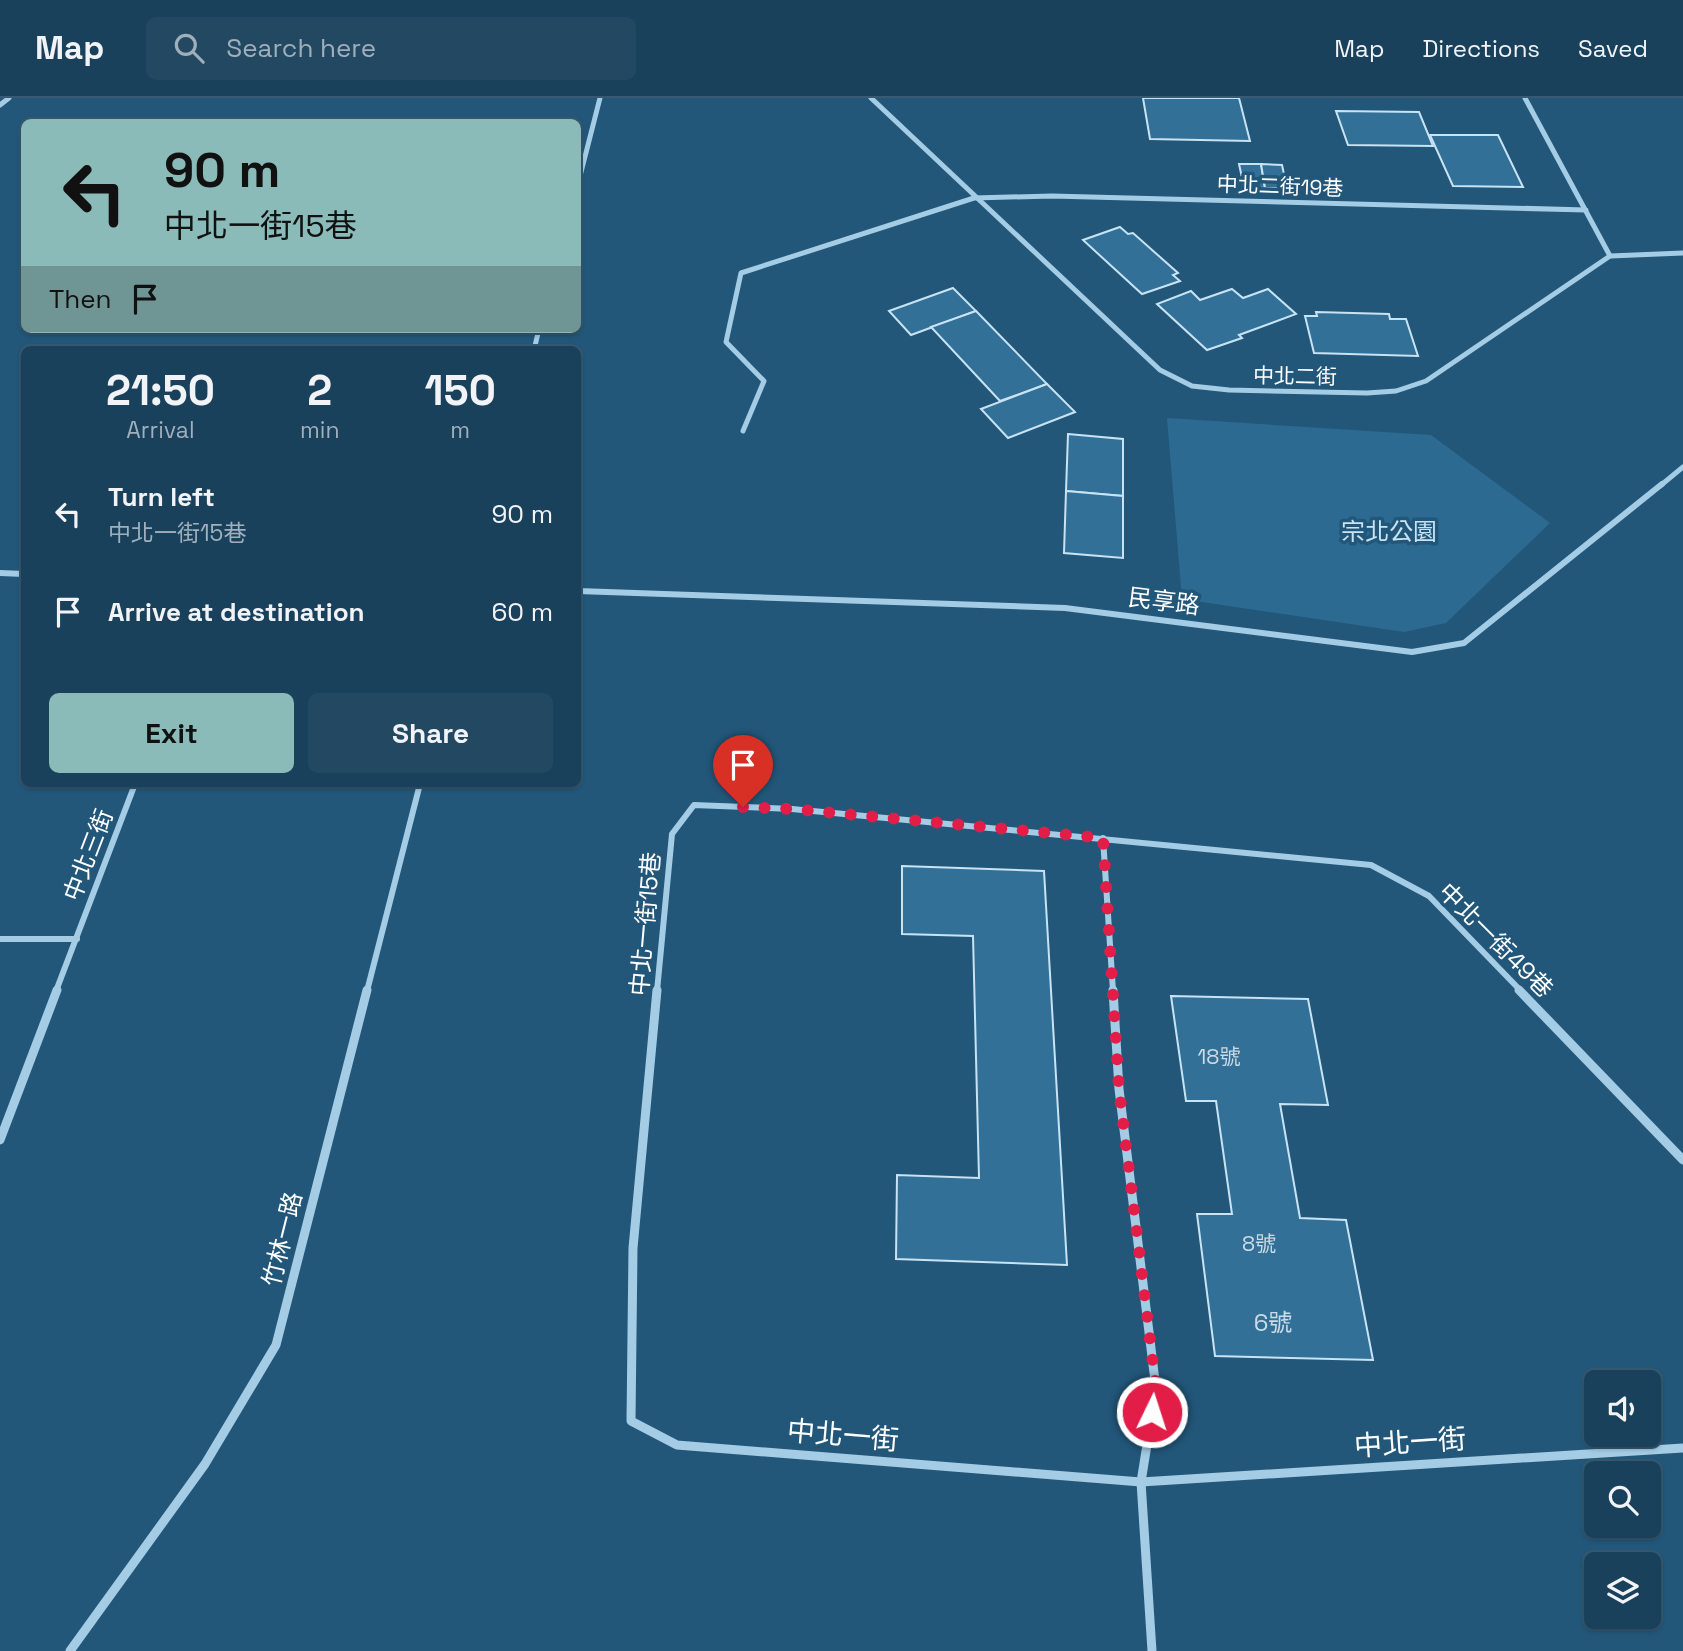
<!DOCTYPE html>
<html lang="en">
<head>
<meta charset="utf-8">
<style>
  body { margin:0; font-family:"Space Grotesk","Noto Sans TC",sans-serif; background:#234862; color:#f1f3f6; height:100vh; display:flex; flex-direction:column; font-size:26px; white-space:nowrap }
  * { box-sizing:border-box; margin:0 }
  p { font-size:23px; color:#9fafbb }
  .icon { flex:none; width:38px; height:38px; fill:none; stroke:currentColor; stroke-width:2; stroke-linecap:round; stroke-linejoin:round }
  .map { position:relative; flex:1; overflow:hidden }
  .panel { position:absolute; left:21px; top:248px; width:560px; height:441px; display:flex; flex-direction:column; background:#1a415c; border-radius:10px; box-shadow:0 2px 5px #0004,0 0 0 2px #385a72 }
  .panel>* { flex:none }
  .hud { position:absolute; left:21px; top:21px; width:560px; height:214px; border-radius:10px; box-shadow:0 2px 5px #0004,0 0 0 2px #385a72; background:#8bbbb9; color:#111; overflow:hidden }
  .tools { position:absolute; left:1584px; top:1272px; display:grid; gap:14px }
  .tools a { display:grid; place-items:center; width:77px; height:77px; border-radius:10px; background:#1a415c; box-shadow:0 2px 5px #0004,0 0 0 2px #385a72; font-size:35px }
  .pin { position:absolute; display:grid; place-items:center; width:60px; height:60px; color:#fff; margin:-72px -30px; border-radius:50% 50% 50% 0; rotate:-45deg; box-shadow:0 0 7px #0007 }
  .pin .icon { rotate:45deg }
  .me { position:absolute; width:77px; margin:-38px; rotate:4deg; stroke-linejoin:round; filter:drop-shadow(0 0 5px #0008) }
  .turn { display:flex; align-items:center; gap:24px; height:147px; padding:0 28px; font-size:32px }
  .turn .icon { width:91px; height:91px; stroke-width:2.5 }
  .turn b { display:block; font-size:49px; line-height:60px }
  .then { display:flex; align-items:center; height:66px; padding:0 28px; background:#0003; gap:14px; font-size:26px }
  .eta { display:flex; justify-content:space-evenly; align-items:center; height:119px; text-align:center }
  .eta b { font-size:42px; font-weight:800; line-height:49px }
  .cta { display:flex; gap:14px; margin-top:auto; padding:14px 28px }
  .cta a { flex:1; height:80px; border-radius:10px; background:#8bbbb9; color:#111; font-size:28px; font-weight:800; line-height:80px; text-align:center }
  .cta a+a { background:#234862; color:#f1f3f6 }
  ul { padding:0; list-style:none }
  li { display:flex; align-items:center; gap:21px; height:98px; padding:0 28px }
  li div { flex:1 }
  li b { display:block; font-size:26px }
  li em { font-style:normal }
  header { display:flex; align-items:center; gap:42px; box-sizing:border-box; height:98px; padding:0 35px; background:#1a415c; border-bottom:2px solid #385a72 }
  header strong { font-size:33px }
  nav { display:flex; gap:38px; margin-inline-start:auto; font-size:24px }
  .search { width:490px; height:63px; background:#234862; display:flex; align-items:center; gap:18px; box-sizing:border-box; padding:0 24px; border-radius:10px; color:#9fafbb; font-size:26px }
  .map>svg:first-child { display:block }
  .green { fill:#2c6a92 }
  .building { fill:#327097; stroke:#c7e3f4; stroke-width:2 }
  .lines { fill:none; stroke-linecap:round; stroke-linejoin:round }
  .street-far2 { stroke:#a4cce5; stroke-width:5 }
  .street-far1 { stroke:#a4cce5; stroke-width:6 }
  .street { stroke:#a4cce5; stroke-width:9 }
  .route { stroke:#e11d48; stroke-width:12; stroke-dasharray:0 21.6 }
  .labels { text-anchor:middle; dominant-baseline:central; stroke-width:7; stroke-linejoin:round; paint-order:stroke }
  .far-street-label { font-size:21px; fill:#fff; stroke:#22577a }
  .number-label { font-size:21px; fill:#ccdbe5 }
  .park-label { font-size:24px; fill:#c7e3f4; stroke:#22577a }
  .street-label { font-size:24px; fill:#fff; stroke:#22577a }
  .near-number-label { font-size:24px; fill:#ccdbe5 }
  .near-street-label { font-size:28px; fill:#fff; stroke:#22577a }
</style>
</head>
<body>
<header>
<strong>Map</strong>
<div class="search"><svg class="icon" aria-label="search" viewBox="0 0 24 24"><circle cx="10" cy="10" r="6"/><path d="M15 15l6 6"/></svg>Search here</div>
<nav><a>Map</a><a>Directions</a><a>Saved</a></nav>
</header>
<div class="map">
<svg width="1683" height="1553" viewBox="0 0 1683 1553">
  <rect width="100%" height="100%" fill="#22577a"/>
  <polygon class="green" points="1167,320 1431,337 1550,425 1446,525 1404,534 1182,501"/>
  <g class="building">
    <polygon points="1143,0 1239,0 1250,43 1150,41"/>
    <polygon points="1336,13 1419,14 1433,48 1348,47"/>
    <polygon points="1430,37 1498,37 1523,89 1453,88"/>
    <polygon points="1239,66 1261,66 1265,90 1244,89"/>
    <polygon points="1261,66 1282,67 1287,90 1265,90"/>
    <polygon points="1120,129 1128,136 1133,135 1178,175 1173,177 1180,183 1142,196 1083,142"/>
    <polygon points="953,190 976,213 911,237 889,213"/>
    <polygon points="1232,191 1243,200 1268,191 1296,216 1239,237 1242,240 1207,252 1157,206 1191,193 1200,202"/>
    <polygon points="976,213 1047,286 1000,303 931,229"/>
    <polygon points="1316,214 1389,216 1390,221 1406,221 1418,258 1314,255 1305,218 1317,218"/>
    <polygon points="1047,286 1075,314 1008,340 981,311"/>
    <polygon points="1068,336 1123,341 1123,398 1066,393"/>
    <polygon points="1066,393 1123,398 1123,460 1064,455"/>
    <polygon points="902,768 1044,773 1067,1167 896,1161 897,1077 979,1080 973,838 902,836"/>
    <polygon points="1171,898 1308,901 1328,1007 1280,1006 1300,1120 1346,1122 1373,1262 1215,1258 1197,1116 1232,1116 1216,1003 1186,1003"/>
  </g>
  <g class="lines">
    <g class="street-far2">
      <polyline points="871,0 1160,272 1192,288 1229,292 1367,295 1396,293 1426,283 1610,158 1525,0"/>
      <polyline points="0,7 9,0"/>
      <polyline points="578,86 600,0"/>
      <polyline points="1610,158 1683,155"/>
      <polyline points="534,252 539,231"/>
      <polyline points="743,333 764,283 726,244 741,175 974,100 1052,98 1586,112"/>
      <polyline points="1660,388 1683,369"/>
    </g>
    <g class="street-far1">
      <polyline points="0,475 24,476"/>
      <polyline points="578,493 1065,510 1412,554 1464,545 1662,386"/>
      <polyline points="1103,740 1113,893"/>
      <polyline points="0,841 77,841"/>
      <polyline points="56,893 135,686"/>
      <polyline points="367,893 420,686"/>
      <polyline points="657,893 672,736 694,707 792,711 1371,767 1429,798 1521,893"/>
    </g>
    <g class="street">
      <polyline points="657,892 633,1150 631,1323 677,1347 1141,1384 1683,1350"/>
      <polyline points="1113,892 1119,991 1156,1291 1141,1384 1152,1553"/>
      <polyline points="1519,892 1683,1062"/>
      <polyline points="0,1042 57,892"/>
      <polyline points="70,1553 205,1366 276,1247 367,892"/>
    </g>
  </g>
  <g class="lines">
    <polyline class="route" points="743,709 792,711 1103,740 1119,991 1156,1290 1152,1314"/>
  </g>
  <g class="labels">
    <g class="far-street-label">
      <text transform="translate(1280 88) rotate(2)">中北二街19巷</text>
      <text transform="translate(1295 278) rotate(1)">中北二街</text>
    </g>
    <g class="number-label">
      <text x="1219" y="958">18號</text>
      <text x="1259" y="1145">8號</text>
    </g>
    <g class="park-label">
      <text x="1389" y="433">宗北公園</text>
    </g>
    <g class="street-label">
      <text transform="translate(1164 503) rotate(7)">民享路</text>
      <text transform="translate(88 757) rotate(-69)">中北三街</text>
      <text transform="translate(645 826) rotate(-85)">中北一街15巷</text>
      <text transform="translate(1496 842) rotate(45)">中北一街49巷</text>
      <text transform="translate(282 1141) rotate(-76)">竹林一路</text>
    </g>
    <g class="near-number-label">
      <text x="1273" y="1224">6號</text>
    </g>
    <g class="near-street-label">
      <text transform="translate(843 1337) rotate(5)">中北一街</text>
      <text transform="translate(1410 1344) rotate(-4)">中北一街</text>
    </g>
  </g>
</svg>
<div class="tools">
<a><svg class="icon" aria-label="sound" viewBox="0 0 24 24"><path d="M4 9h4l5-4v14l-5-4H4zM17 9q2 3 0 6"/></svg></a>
<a><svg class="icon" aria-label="search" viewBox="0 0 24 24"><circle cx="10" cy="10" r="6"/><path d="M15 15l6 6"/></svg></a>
<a><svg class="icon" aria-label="layers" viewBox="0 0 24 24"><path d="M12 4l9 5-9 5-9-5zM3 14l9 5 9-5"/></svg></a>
</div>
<div class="pin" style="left:743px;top:709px;background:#d93025"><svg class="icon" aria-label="arrive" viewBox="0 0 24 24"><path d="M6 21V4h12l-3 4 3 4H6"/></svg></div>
<svg class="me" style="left:1152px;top:1314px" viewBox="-20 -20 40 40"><circle r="17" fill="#e11d48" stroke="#fff" stroke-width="3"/><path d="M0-11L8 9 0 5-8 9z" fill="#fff"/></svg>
<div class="hud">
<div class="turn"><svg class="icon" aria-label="left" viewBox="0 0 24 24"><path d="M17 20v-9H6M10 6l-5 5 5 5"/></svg><div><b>90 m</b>中北一街15巷</div></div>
<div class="then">Then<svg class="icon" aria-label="arrive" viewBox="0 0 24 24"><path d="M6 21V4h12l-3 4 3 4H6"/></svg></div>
</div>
<section class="panel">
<div class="eta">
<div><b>21:50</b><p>Arrival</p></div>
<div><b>2</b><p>min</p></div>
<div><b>150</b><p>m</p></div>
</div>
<ul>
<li><svg class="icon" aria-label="left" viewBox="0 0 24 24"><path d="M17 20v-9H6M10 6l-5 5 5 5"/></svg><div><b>Turn left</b><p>中北一街15巷</p></div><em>90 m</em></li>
<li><svg class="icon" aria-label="arrive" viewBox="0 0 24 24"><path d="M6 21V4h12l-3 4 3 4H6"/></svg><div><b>Arrive at destination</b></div><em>60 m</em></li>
</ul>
<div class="cta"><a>Exit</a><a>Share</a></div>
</section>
</div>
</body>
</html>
